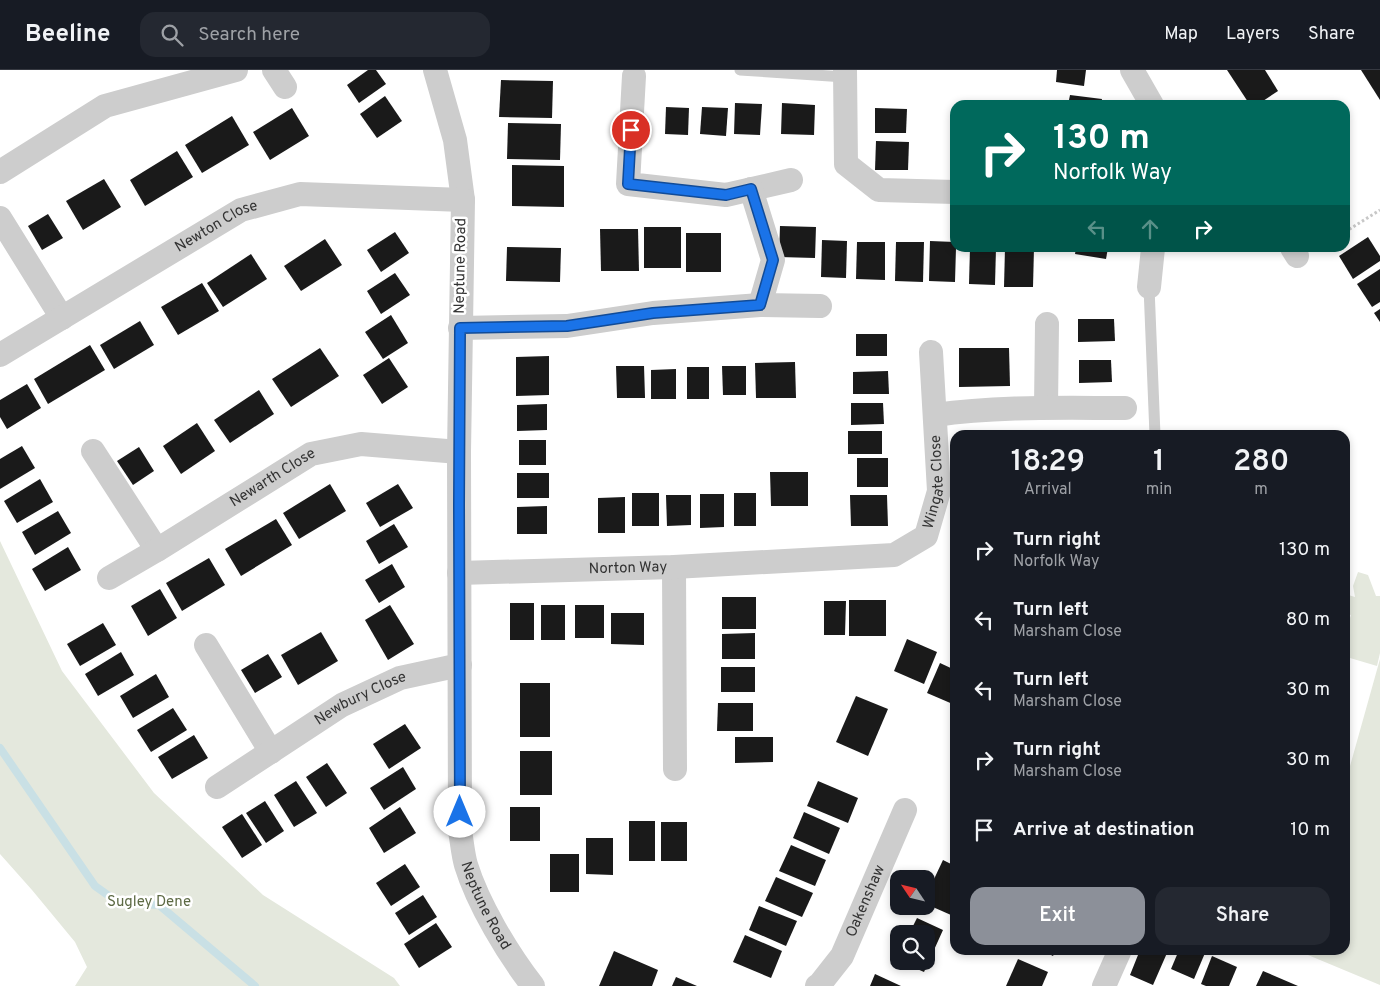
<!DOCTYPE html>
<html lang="en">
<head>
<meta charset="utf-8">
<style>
  body { margin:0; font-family:Overpass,sans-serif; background:#242831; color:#f1f3f6; height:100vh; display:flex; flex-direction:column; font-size:19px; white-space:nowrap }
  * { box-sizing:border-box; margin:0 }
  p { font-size:16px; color:#9ea1a6 }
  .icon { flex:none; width:28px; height:28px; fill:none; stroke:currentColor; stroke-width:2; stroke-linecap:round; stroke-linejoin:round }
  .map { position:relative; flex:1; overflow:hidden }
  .drawer { position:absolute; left:950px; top:360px; width:400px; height:525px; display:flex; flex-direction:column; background:#171b24; border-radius:15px; box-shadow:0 2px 8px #0003 }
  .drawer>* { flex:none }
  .banner { position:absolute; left:950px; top:30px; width:400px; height:152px; border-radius:15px; box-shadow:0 2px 8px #0003; background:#00695c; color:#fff; overflow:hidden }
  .needle { width:32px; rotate:305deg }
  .controls { position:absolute; left:890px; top:800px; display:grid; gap:10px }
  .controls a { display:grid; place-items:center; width:45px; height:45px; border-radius:10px; background:#171b24; box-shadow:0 2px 8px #0003; font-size:25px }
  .pin { position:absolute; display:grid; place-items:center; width:42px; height:42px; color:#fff; margin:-21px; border:2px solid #fff; border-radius:50%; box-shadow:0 1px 5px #0007 }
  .me { position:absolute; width:55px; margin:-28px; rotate:0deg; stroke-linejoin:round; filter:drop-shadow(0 0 4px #0008) }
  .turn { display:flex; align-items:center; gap:18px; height:105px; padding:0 20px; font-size:22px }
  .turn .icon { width:65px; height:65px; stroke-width:2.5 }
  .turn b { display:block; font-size:35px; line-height:42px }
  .lanes { display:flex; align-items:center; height:48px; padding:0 20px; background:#0003; justify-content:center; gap:25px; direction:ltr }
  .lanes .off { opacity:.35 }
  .eta { display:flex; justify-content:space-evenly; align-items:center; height:85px; text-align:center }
  .eta b { font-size:30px; font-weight:600; line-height:35px }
  .action { display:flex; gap:10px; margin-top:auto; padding:10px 20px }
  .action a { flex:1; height:58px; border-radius:15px; background:#8c9099; color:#fff; font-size:20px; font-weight:600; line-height:58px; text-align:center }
  .action a+a { background:#242831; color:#f1f3f6 }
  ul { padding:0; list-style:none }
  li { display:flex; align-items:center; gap:15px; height:70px; padding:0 20px }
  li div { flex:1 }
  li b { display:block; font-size:19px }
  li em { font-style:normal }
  header { display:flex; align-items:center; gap:30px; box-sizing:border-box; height:70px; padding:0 25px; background:#171b24; border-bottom:1px solid #363941 }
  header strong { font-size:24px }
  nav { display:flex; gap:28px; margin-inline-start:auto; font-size:18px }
  .search { width:350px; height:45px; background:#242831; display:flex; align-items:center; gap:12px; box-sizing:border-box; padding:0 18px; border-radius:15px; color:#9ea1a6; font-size:19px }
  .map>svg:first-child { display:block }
  .green { fill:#e4e8dd }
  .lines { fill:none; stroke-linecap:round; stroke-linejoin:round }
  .stream { stroke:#c9e0e5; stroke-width:8 }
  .building { fill:#1a1a1a }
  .path { stroke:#c7c7c7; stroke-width:3; stroke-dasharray:2.5 2.5; stroke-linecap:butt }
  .lane { stroke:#cdcdcd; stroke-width:11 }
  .street { stroke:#cdcdcd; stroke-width:24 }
  .route-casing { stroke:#114b97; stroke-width:12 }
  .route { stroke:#1a73e8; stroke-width:9 }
  .labels { text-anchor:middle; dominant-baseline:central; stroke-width:5; stroke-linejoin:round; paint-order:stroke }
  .street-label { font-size:15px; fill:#333; stroke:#fff }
  .park-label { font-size:15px; fill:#5d6a44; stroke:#fff }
</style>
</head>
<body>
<header>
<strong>Beeline</strong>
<div class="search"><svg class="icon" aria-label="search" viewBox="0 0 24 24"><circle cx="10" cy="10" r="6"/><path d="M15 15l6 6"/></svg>Search here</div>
<nav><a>Map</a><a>Layers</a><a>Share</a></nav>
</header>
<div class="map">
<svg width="1380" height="916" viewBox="0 0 1380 916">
  <rect width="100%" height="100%" fill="#fff"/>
  <g class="green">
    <polygon points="0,471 62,601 154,723 263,825 394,908 400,916 75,916 87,897 75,872 32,820 0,784"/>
    <polygon points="1358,502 1368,505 1376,526 1380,526 1380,583 1377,596 1350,588 1345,584 1345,563 1351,545 1345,543 1345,524 1355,527 1353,516"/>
    <polygon points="1380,589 1380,915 1296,880 1345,880 1345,714"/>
  </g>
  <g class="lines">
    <polyline class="stream" points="0,678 95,816 119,833 159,835 255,916"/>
  </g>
  <g class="building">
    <polygon points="368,0 376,0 386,14 359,33 347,15"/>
    <polygon points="1057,0 1086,0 1084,16 1056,12"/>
    <polygon points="1227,0 1265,0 1278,21 1257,35 1250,35"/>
    <polygon points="1361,0 1380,0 1380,30"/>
    <polygon points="501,10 553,11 552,48 499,47"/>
    <polygon points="1070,25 1102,29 1101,35 1068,35"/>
    <polygon points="385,26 402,51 377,68 360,44"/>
    <polygon points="735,33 762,34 760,65 734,64"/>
    <polygon points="782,33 815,35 814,65 781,64"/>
    <polygon points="666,37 689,38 688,65 665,64"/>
    <polygon points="702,37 728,38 726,66 700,64"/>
    <polygon points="292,38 309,66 270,90 253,62"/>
    <polygon points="875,38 907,39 906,63 875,63"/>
    <polygon points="232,46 249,75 202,103 185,75"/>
    <polygon points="508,53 561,54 560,90 507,89"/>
    <polygon points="876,71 909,72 908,100 875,100"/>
    <polygon points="177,81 193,107 145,136 130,110"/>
    <polygon points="512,95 564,96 564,137 512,136"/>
    <polygon points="104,109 121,137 83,160 66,131"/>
    <polygon points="48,144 63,168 42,180 28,156"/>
    <polygon points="780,156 816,157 815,188 779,187"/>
    <rect x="644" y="157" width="37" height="41"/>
    <polygon points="600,159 638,159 639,201 601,201"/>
    <polygon points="395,162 409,183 381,202 367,180"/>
    <rect x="686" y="163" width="35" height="39"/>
    <polygon points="1368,167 1380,186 1380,191 1353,209 1339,186"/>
    <polygon points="325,169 342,195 301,221 284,196"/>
    <polygon points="822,170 847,171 846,208 821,207"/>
    <polygon points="930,171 955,172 955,178 956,178 955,212 929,211"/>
    <polygon points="857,172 885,172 885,210 856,209"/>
    <polygon points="896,172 924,172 923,212 895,211"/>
    <polygon points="507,177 561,178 560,212 506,211"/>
    <polygon points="970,178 996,178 995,215 969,214"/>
    <polygon points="1005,178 1034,178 1033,217 1004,217"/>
    <polygon points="1076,178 1108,178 1106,189 1075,184"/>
    <polygon points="251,184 267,209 223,237 207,213"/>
    <polygon points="1380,199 1380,232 1372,237 1357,214"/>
    <polygon points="395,203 410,225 381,244 367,221"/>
    <polygon points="202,213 219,241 178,265 161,237"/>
    <polygon points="1380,239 1380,252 1374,243"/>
    <polygon points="391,245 408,273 383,289 365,262"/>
    <polygon points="1078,249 1114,249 1115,271 1078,272"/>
    <polygon points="140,251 154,275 114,299 100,275"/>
    <rect x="856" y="264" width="31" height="22"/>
    <polygon points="90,275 105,300 48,334 34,309"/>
    <polygon points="320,278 339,306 291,337 272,309"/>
    <polygon points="959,278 1009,278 1010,316 959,317"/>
    <polygon points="549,286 549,325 516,326 516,287"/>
    <polygon points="389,288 408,317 382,334 363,305"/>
    <polygon points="1079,290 1111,290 1112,312 1079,313"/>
    <polygon points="795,292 796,328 756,328 755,293"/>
    <polygon points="616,296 644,296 645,328 617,328"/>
    <polygon points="722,296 746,296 746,325 723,325"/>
    <rect x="687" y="297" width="22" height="32"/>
    <polygon points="676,299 676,329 651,329 651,300"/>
    <polygon points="888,301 889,324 853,324 853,302"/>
    <polygon points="27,314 41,338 7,359 0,347 0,330"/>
    <polygon points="259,320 274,344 230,373 214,350"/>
    <polygon points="851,333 883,333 884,354 851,355"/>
    <polygon points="547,334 547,360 517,361 517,335"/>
    <polygon points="197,353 215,381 181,404 163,376"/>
    <rect x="848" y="361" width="34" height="23"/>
    <rect x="519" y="370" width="27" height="25"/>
    <polygon points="22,376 35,398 0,419 0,389"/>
    <polygon points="139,377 154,401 133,415 117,391"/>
    <rect x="857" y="388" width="31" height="29"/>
    <polygon points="770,402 808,402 808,436 771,436"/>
    <rect x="517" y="403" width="32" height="25"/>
    <polygon points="40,409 53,432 17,453 4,431"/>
    <polygon points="330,414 346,441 299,469 283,443"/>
    <polygon points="398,414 413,438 380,457 366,433"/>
    <rect x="632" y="423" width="27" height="33"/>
    <rect x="734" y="423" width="22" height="33"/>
    <polygon points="700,424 724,424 724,457 700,458"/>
    <polygon points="666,425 691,425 691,455 667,456"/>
    <polygon points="850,425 887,425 888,456 851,456"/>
    <polygon points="625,427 625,463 598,463 598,428"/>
    <polygon points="547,436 547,464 517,464 517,437"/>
    <polygon points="58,441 71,463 35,485 22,462"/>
    <polygon points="276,449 292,475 241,506 225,479"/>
    <polygon points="394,454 408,477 379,494 366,471"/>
    <polygon points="68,477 81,500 45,521 32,499"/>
    <polygon points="209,488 225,515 182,541 166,513"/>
    <polygon points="392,494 405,517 379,533 365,510"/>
    <polygon points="160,519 177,548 148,566 131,536"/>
    <rect x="722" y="527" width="34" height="32"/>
    <rect x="849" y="530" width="37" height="36"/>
    <polygon points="824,531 846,531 845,565 824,565"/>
    <rect x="510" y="533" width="24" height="37"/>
    <polygon points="390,535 414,574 388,590 365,550"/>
    <rect x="541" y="535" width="24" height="35"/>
    <rect x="575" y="535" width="29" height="33"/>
    <polygon points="611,543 644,543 644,575 611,574"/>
    <polygon points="103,553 116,575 80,596 67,574"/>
    <polygon points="321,562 338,591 298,615 281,585"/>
    <polygon points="755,563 755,589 722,589 722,564"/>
    <polygon points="907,569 937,582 924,614 894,601"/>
    <polygon points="121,582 134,605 98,626 85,604"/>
    <polygon points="268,584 282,607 255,623 241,600"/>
    <polygon points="940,593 955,600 955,635 927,623"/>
    <rect x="721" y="597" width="34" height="25"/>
    <polygon points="156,604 169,627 133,648 120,626"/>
    <rect x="520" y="613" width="30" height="54"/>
    <polygon points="856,626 888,639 868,686 836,672"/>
    <polygon points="718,633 753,633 753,661 717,661"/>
    <polygon points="173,638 187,660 151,682 137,660"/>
    <polygon points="405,654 421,678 389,699 373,674"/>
    <polygon points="194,665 208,688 172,709 158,687"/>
    <polygon points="735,667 773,667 773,692 735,693"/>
    <rect x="520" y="681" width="32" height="44"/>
    <polygon points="327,693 347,723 326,737 306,707"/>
    <polygon points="403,697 416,719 384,740 370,718"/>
    <polygon points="296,711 317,743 294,757 274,725"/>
    <polygon points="818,711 858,728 848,753 807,736"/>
    <polygon points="265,731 284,761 266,773 246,743"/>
    <polygon points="400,737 416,763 384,783 369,758"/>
    <rect x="510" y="737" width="30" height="34"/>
    <polygon points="804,742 840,758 829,784 793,768"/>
    <polygon points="242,744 262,775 242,788 222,757"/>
    <rect x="629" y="751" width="26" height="40"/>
    <rect x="661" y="752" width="26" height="39"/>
    <polygon points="586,768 613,768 613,805 586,804"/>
    <polygon points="791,775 826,790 815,816 779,801"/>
    <rect x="550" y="784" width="29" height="38"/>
    <polygon points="943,790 955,796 955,835 951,845 926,834 926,826"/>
    <polygon points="405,794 420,817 391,836 376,813"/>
    <polygon points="776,807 813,823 802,847 765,831"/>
    <polygon points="423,825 437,847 409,865 395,843"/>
    <polygon points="759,836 797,851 786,876 749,860"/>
    <polygon points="917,848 943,860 924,902 899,891 926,891 926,864 909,864"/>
    <polygon points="436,853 452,877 419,898 404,874"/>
    <polygon points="745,865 782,881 771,908 733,892"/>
    <polygon points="1041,880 1056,880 1053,886"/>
    <polygon points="1140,880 1160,880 1167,883 1153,915 1130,905"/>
    <polygon points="1179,880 1197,880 1205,883 1194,909 1171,899"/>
    <polygon points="614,881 658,900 652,916 599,916"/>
    <polygon points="1212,886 1237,897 1229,916 1206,916 1201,914"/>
    <polygon points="1018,889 1048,902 1042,916 1006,916"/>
    <polygon points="1263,901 1298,916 1256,916"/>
    <polygon points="875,904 901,916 870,916"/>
    <polygon points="676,907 697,916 672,916"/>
  </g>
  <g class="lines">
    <polyline class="path" points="1345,162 1380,140"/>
    <g class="lane">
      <polyline points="740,0 845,7"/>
      <polyline points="1149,217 1155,365"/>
    </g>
    <g class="street">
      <polyline points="274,0 285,17"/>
      <path id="s1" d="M435,0l20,70 8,60 -4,252 1,379c2,11 3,24 6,34 12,39 42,89 67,121"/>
      <polyline points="845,0 846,94 879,120 955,122"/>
      <polyline points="1132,0 1152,35"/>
      <polyline points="634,6 628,114 726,125 791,110"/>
      <polyline points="0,102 105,36 236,0"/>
      <polyline points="751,119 773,190 760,235"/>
      <polyline points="0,148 62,248"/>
      <polyline points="1292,178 1297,186"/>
      <polyline points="1149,217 1153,178"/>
      <polyline points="460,258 567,256 653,243 760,235 820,236"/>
      <path id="s2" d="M0,285l241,-145 59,-16 163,6"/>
      <polyline points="1046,337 1047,254"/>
      <path d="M935,345c63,-9 126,-7 190,-7"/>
      <polyline points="93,381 157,480"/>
      <polyline points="674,497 675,699"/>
      <path id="s3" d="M459,503l215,-6 220,-12 32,-19 13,-45 -8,-139"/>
      <path id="s4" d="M109,508l48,-28 154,-96 50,-10 98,8"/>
      <polyline points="206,575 271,682"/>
      <path id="s5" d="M217,717l125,-82 58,-27 60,-13"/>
      <path id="s6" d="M817,916l3,-2 22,-28 63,-146"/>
      <polyline points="1104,916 1120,880"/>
    </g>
  </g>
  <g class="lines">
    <g class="route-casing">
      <polyline id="route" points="460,742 459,434 460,258 567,256 653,243 760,235 773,190 751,119 726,125 628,114 631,60"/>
    </g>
    <use href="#route" class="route"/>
  </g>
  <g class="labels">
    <g class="street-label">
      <text stroke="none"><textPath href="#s2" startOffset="252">Newton Close</textPath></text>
      <text transform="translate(461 196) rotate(-89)">Neptune Road</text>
      <text stroke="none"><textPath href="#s4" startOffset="192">Newarth Close</textPath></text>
      <text stroke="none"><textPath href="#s3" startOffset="528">Wingate Close</textPath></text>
      <text stroke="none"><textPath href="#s3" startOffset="169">Norton Way</textPath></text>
      <text stroke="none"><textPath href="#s5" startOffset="169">Newbury Close</textPath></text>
      <text stroke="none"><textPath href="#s6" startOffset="99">Oakenshaw</textPath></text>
      <text stroke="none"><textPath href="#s1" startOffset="844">Neptune Road</textPath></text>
    </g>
    <g class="park-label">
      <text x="149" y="832">Sugley Dene</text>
    </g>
  </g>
</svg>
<div class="controls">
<a><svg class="needle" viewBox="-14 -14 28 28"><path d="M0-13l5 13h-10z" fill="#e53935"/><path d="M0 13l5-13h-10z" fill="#9ea1a6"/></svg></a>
<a><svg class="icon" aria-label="search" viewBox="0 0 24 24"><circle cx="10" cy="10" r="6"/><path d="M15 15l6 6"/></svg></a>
</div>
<div class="pin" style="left:631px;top:60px;background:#d93025"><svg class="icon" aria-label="arrive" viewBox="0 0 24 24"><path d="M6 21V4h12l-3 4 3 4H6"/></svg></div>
<svg class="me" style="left:460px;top:742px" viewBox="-20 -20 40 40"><circle r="19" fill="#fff"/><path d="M0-13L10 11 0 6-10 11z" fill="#1a73e8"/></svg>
<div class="banner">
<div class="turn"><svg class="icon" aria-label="right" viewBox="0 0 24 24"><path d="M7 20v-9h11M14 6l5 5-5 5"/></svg><div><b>130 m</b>Norfolk Way</div></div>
<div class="lanes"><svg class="icon off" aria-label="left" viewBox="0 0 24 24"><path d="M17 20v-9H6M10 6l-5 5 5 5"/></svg><svg class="icon off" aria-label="ahead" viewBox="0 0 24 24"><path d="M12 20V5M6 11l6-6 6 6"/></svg><svg class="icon" aria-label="right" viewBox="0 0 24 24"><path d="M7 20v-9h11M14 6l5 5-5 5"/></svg></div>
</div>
<section class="drawer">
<div class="eta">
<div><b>18:29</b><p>Arrival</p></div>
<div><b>1</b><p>min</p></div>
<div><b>280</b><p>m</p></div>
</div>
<ul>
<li><svg class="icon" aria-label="right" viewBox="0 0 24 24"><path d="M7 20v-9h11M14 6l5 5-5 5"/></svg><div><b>Turn right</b><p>Norfolk Way</p></div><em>130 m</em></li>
<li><svg class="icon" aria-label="left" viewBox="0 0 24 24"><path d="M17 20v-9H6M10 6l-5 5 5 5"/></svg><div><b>Turn left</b><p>Marsham Close</p></div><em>80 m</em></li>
<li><svg class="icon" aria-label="left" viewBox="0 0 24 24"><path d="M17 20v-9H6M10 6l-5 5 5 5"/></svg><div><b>Turn left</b><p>Marsham Close</p></div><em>30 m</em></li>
<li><svg class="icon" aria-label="right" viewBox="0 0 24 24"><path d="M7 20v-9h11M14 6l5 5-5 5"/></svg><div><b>Turn right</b><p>Marsham Close</p></div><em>30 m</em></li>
<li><svg class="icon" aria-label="arrive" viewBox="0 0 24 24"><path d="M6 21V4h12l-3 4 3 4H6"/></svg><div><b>Arrive at destination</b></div><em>10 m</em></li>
</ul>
<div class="action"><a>Exit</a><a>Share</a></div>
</section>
</div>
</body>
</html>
